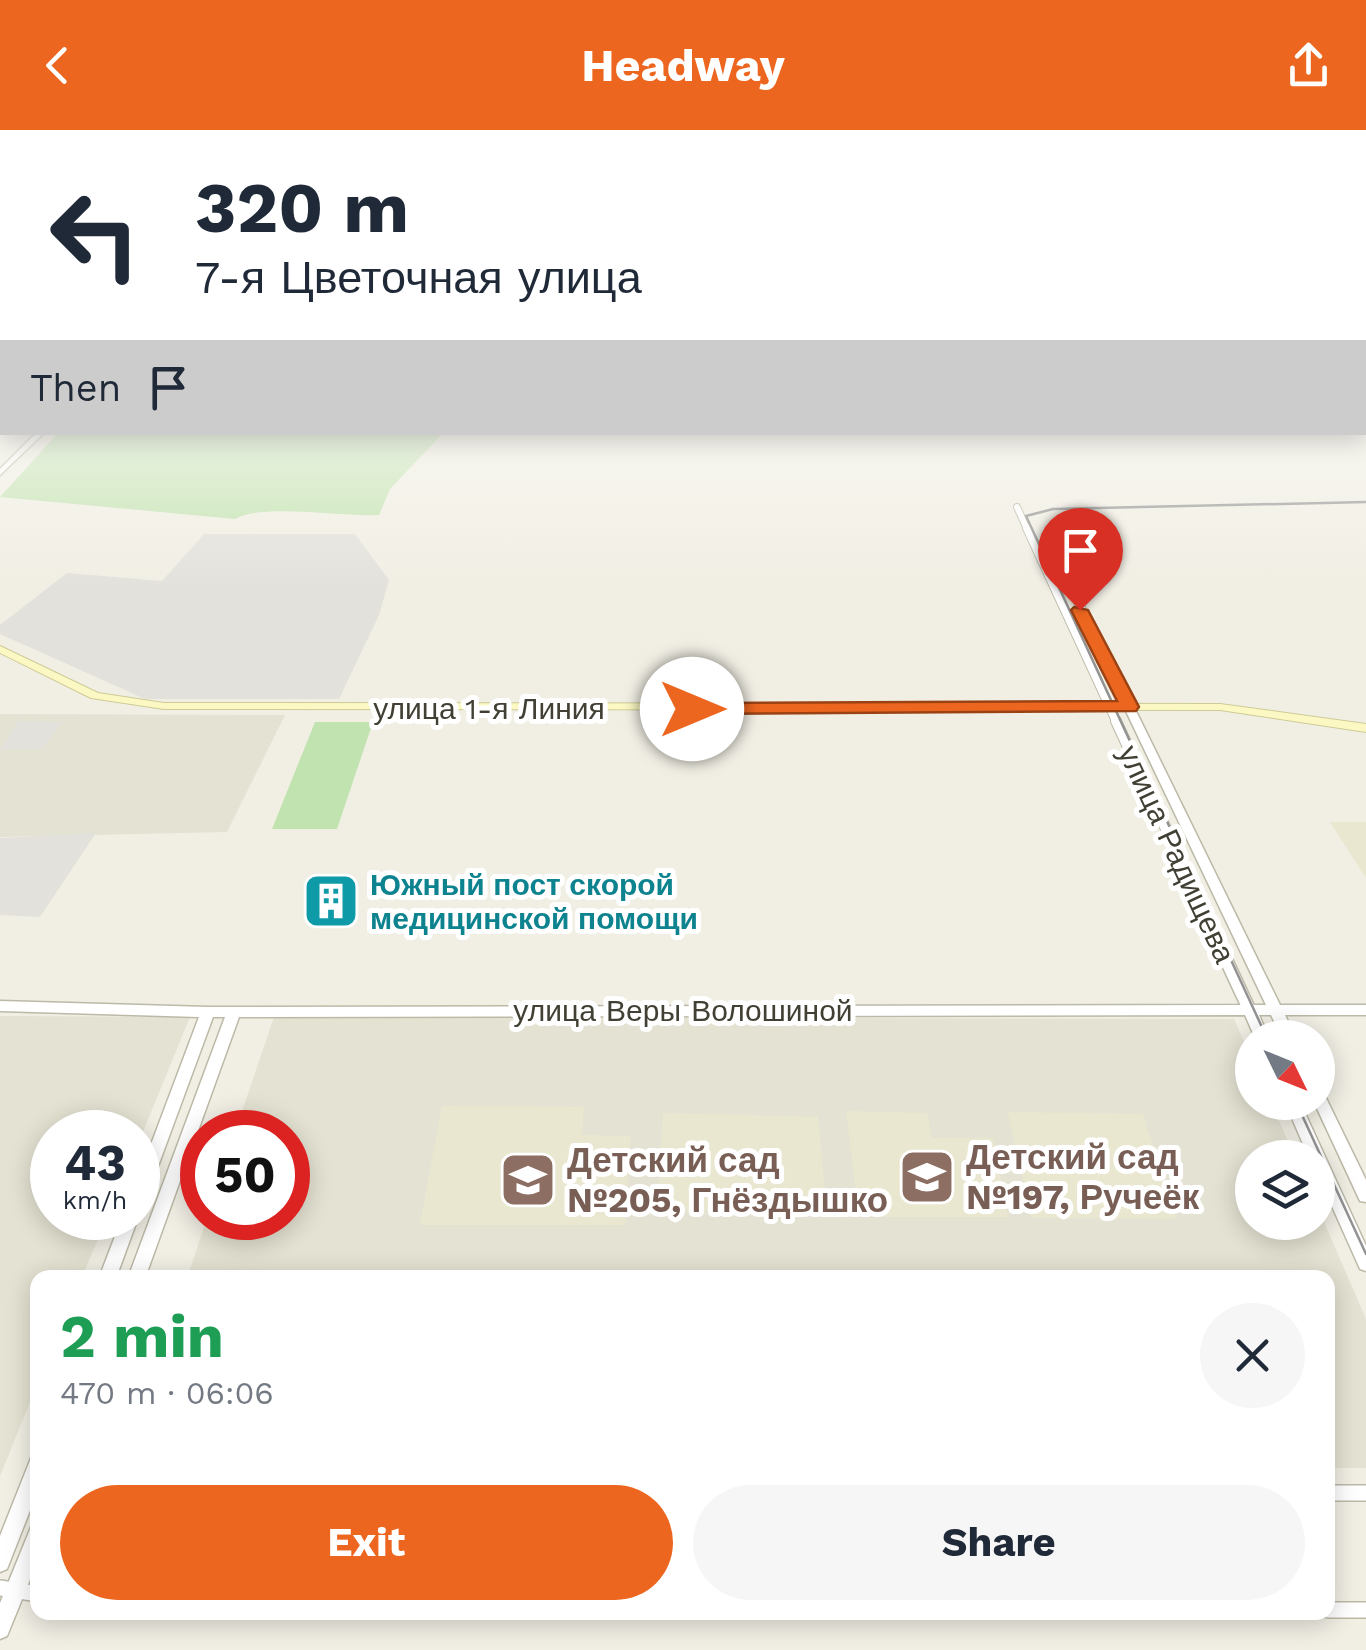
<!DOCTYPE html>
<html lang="en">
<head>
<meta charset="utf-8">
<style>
  body { margin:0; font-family:"Work Sans",sans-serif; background:#f6f6f7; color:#1f2937; height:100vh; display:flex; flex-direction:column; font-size:38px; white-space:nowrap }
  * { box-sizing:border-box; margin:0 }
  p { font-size:32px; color:#747a83 }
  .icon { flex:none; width:55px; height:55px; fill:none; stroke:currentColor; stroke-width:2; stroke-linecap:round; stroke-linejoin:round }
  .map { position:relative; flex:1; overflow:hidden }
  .details { position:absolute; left:30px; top:1140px; width:1305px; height:350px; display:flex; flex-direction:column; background:#fff; border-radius:20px; box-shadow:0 5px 25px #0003 }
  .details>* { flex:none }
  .hud { position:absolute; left:0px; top:0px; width:1368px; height:305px; box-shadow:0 5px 25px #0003; background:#fff; color:#1f2937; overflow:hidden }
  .needle { width:65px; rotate:133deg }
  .buttons { position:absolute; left:1235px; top:890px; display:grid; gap:20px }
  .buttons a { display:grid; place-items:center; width:100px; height:100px; border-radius:50%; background:#fff; box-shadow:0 5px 25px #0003; font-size:50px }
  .speed { position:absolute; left:30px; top:980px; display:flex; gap:20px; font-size:50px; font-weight:700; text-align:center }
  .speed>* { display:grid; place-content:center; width:130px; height:130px; border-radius:50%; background:#fff; box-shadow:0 5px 25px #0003; line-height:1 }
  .speed small { font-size:25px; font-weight:400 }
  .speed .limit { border:15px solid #d22; background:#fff; color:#111 }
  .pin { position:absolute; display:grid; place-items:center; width:85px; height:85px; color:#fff; margin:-102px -42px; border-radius:50% 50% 50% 0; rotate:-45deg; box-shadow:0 0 10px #0007 }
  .pin .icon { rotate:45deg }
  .me { position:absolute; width:110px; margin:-55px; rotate:90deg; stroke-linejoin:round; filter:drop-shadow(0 0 8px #0008) }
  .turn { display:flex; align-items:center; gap:35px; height:210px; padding:0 30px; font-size:45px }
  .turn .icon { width:130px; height:130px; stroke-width:2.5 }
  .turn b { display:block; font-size:70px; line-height:85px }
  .then { display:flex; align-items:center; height:95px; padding:0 30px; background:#0003; gap:20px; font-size:38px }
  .round { display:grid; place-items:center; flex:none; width:105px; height:105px; border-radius:52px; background:#f6f6f7 }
  .headline { display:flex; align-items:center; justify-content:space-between; height:170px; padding:0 30px }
  h1 { font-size:60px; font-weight:700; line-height:75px; color:#1e9e55 }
  .primary-button { display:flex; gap:20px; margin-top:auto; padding:20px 30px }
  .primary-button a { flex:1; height:115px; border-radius:60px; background:#ed661f; color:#fff; font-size:40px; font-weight:700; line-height:115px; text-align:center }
  .primary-button a+a { background:#f6f6f7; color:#1f2937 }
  header { display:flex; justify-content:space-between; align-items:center; height:130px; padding:0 30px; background:#ed661f; color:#fff; font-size:45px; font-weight:700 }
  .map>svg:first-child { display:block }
  .residential { fill:#e4e2d2 }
  .education { fill:#e9e7cf }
  .green { fill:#c1e3af }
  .parking { fill:#e2e1dc }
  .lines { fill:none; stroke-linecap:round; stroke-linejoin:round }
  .minor-far4-casing { stroke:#bcb9a7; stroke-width:8 }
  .minor-far3-casing { stroke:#bcb9a7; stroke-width:10 }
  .minor-far2-casing { stroke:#bcb9a7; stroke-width:12 }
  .minor-far1-casing { stroke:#bcb9a7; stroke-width:15 }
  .minor-casing { stroke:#bcb9a7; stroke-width:18 }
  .tertiary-casing { stroke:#bcb9a7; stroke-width:3 }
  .secondary-casing { stroke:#cecb96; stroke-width:2 }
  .minor-far4 { stroke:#fff; stroke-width:6 }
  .minor-far3 { stroke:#fff; stroke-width:8 }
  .minor-far2 { stroke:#fff; stroke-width:10 }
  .minor-far1 { stroke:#fff; stroke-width:12 }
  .minor { stroke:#fff; stroke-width:15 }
  .tertiary { fill:#fff; fill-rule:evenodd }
  .secondary { fill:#fbf8c4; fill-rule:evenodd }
  .tram { stroke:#939393; stroke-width:2.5 }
  .wall { fill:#b5b0a0 }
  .shaded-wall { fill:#939082 }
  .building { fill:#d2cdba; stroke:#939082; stroke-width:2.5 }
  .route { fill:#ed661f; stroke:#9a4214; stroke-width:2.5 }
  .labels { text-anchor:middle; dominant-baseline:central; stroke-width:10; stroke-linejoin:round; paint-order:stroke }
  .street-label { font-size:30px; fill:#424034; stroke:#fff }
  .culture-label { font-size:30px; font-weight:bold; fill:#0d838f; stroke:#fff; text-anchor:start }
  .near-education-label { font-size:35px; font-weight:bold; fill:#785e54; stroke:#fff; text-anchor:start }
</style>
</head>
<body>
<header><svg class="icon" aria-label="back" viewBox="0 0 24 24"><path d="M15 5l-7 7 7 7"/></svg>Headway<svg class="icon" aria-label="share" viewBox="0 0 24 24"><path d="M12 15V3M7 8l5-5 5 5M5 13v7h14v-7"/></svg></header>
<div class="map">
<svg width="1366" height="1520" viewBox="0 0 1366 1520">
  <rect width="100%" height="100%" fill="#f1efe4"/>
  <g class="residential">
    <polygon points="0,584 285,585 227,702 0,707"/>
    <polygon points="0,886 190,887 138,1014 138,1002 52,1002 52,1088 107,1088 82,1147 38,1148 37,1255 0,1346"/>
    <polygon points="274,887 1234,889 1252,930 1252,972 1271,973 1295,1027 1252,1028 1252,1092 1318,1092 1318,1078 1366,1189 1366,1338 1328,1338 1328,1148 187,1148 207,1088 288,1088 288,1002 235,1002"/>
  </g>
  <g class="education">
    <polygon points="1330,692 1366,692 1366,748"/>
    <polygon points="442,976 584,977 582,1005 631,1006 625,1095 420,1095"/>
    <polygon points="846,981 927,983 932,1008 993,1008 1008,1087 859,1087"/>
    <polygon points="1008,982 1143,984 1176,1089 1031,1088"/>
    <polygon points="663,983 818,987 827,1084 657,1080"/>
  </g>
  <g class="green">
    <path d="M58,303v-1l385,1 -53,56 -11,26c-38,2 -116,-12 -144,4l-235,-22z"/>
    <polygon points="315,592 373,592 337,699 272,699"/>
  </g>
  <g class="parking">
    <polygon points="204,404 355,404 389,450 379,485 339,569 145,569 0,504 0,495 67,443 162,451"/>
    <polygon points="18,591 62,592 43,619 0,619"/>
    <polygon points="96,703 40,787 0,785 0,708"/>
  </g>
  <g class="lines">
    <g class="minor-far4-casing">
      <polyline id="minor-far4" points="1017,377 1028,401"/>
    </g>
    <g class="minor-far3-casing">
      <g id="minor-far3">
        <polyline points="1027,398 1117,593"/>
        <polyline points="1049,412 1129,577"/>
      </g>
    </g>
    <g class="minor-far2-casing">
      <polyline id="minor-far2" points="1116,591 1229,835"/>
    </g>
    <g class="minor-far1-casing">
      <polyline id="minor-far1" points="1227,832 1248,877"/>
    </g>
    <g class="minor-casing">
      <g id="minor">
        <polyline points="1328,1363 1366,1363"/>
        <polyline points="0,1458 38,1464"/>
        <polyline points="1328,1480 1366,1480"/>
      </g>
    </g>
    <g class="tertiary-casing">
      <g id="tertiary">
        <polygon points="37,302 45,302 0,345 0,339"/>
        <polygon points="1129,574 1134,577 1280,875 1366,875 1366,885 1285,885 1296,908 1282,908 1271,885 1259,885 1269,908 1255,908 1245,885 239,887 145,1148 128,1148 225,887 213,887 146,1069 144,1074 138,1075 138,1049 199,887 0,881 0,871 208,877 1242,875 1248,872 1254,875 1266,875 1124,577"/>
        <polygon points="1318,960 1323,962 1325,966 1366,1050 1366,1072 1360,1071 1314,972 1318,972"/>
        <polygon points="1285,972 1300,972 1366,1116 1366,1141 1360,1139 1318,1045 1318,1028 1309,1028"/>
        <polygon points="138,1087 138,1088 116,1148 99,1148 122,1088"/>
        <polygon points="38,1325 38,1360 7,1439 0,1442 0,1406 31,1328"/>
        <polygon points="38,1394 38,1430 7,1506 0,1509 0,1473 31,1397"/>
      </g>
    </g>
    <g class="secondary-casing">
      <polygon id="secondary" points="0,516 98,563 164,573 1220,574 1366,594 1366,602 1220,580 164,579 91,568 0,523"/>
    </g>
    <use href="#minor-far4" class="minor-far4"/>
    <use href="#minor-far3" class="minor-far3"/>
    <use href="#minor-far2" class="minor-far2"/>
    <use href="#minor-far1" class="minor-far1"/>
    <use href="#minor" class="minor"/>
    <use href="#tertiary" class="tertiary"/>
    <use href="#secondary" class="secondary"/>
    <g class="tram">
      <polyline points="1267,908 1026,386 1053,379 1366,372"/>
      <polyline points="1296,972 1366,1124"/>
    </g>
  </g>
  <polygon class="wall" points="339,752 341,761 334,781 320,781 318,772"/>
  <polygon class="shaded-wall" points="339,752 341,761 334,781 332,772"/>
  <polygon class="building" points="325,752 339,752 332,772 318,772"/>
  <linearGradient id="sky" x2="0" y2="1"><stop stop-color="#8cb8e9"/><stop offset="0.54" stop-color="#f9f8f3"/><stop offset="1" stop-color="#f9f8f3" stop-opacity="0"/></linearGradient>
  <rect width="1366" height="459" fill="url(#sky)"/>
  <polygon class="route" points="1074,477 1088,480 1139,577 1136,581 692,584 682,579 692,573 1117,571 1071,480"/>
  <defs>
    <g id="building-square" transform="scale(2.875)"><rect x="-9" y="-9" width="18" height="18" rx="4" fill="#0f9aa8" stroke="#fff"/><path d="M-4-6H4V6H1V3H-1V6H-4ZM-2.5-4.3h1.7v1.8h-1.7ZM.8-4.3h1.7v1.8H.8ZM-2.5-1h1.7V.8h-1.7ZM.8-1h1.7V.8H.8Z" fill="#fff"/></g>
    <g id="school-square" transform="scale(2.875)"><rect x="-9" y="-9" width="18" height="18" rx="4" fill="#8d6e63" stroke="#fff"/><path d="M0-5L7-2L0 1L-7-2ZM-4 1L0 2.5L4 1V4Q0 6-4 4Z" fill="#fff"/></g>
  </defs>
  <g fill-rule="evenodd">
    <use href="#building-square" x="331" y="771"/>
    <use href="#school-square" x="927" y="1047"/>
    <use href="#school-square" x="528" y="1050"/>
  </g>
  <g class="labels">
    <g class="street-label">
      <text x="489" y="578">улица 1-я Линия</text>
      <text transform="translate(1177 724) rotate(65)">улица Радищева</text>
      <text x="683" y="880">улица Веры Волошиной</text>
    </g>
    <g class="culture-label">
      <text x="370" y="754">Южный пост скорой<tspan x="370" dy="34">медицинской помощи</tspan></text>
    </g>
    <g class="near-education-label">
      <text x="966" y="1027">Детский сад<tspan x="966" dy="40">№197, Ручеёк</tspan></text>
      <text x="567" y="1030">Детский сад<tspan x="567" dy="40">№205, Гнёздышко</tspan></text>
    </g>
  </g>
</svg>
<div class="buttons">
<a><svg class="needle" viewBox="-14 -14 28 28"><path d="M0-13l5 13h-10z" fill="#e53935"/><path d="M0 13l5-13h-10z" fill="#747a83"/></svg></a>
<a><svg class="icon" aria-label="layers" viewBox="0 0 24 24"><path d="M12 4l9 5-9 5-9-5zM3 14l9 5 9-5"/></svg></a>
</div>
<div class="speed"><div>43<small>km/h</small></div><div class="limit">50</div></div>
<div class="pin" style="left:1080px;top:480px;background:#d93025"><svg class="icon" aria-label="arrive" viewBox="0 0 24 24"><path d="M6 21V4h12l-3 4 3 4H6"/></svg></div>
<svg class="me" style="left:692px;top:579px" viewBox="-20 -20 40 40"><circle r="19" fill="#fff"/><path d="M0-13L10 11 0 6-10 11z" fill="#ed661f"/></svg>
<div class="hud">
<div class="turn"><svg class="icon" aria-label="left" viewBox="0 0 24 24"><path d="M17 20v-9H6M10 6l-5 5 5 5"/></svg><div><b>320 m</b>7-я Цветочная улица</div></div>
<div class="then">Then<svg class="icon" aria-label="arrive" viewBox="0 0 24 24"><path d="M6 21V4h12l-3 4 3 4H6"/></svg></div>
</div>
<section class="details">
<div class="headline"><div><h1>2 min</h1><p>470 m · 06:06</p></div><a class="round"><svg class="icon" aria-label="close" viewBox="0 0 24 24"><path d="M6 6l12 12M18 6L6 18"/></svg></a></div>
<div class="primary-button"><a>Exit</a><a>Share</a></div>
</section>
</div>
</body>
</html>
